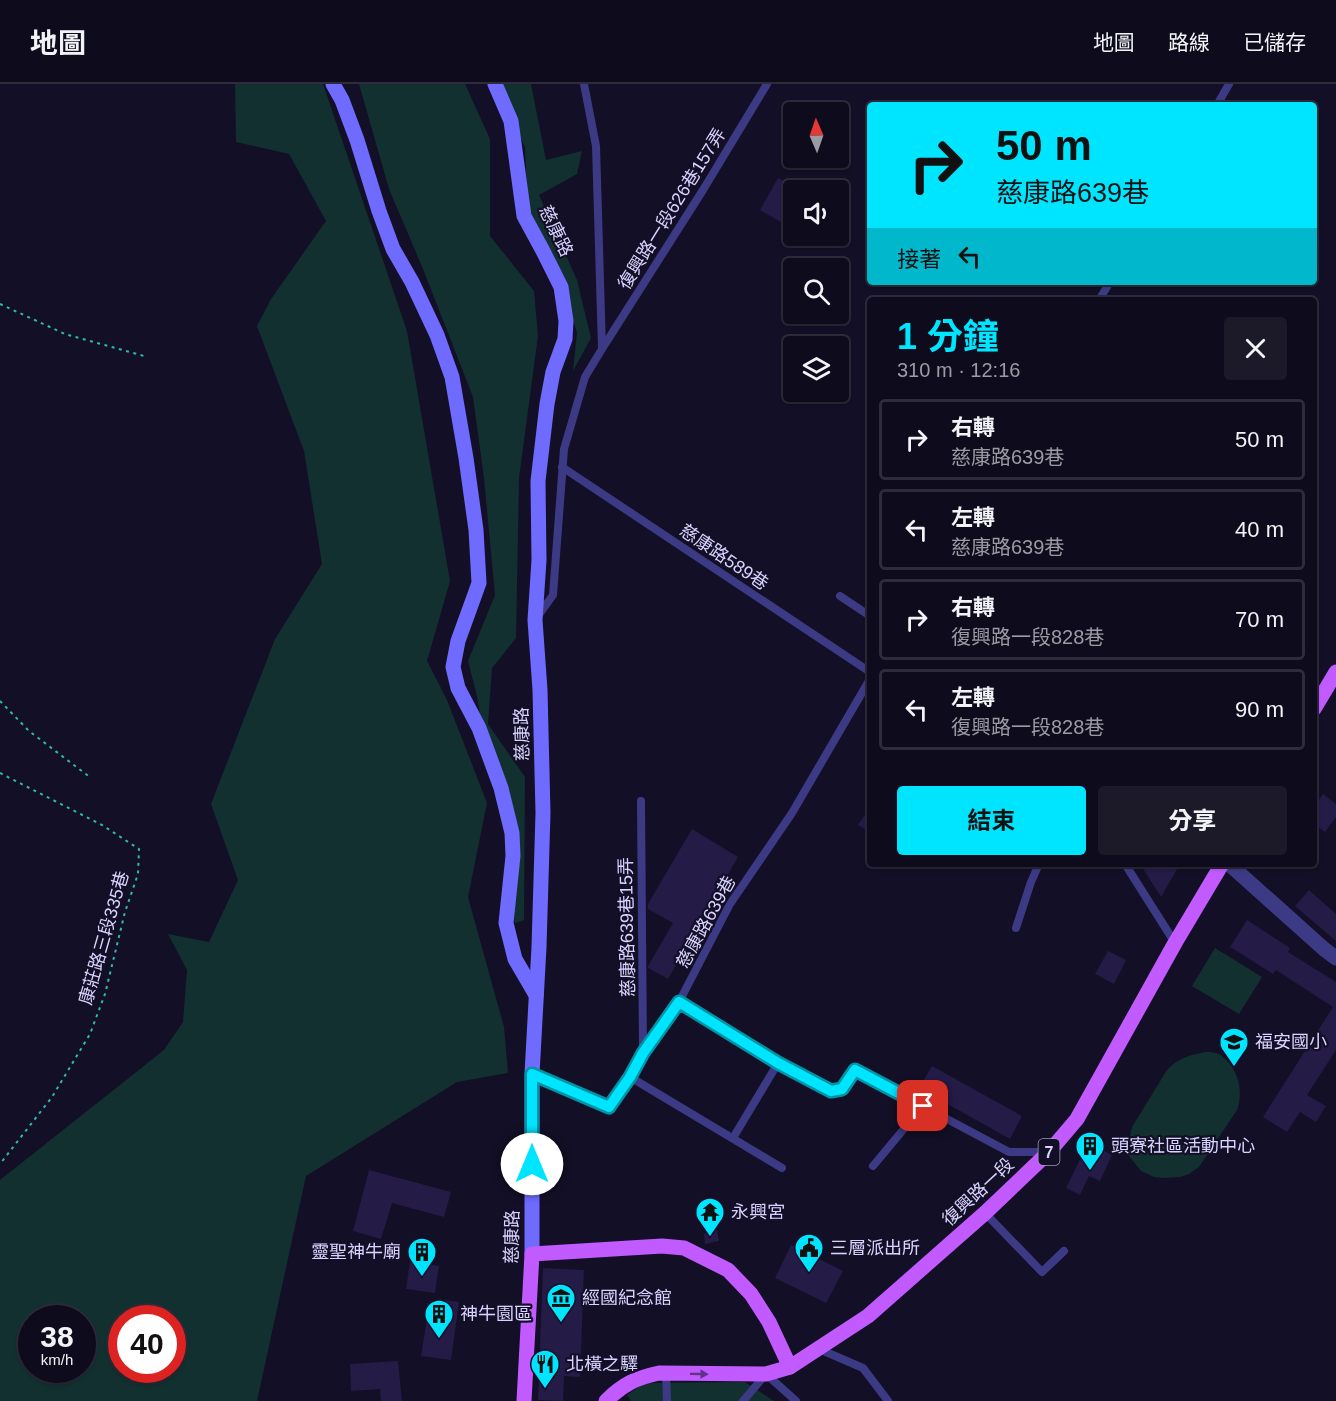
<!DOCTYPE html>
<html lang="zh-TW">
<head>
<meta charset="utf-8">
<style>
  body { margin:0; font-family:Arial,"Noto Sans TC",sans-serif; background:#1c1929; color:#f1f3f6; height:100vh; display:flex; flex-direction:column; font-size:22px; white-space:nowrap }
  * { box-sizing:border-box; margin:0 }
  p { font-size:20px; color:#9b9ba3 }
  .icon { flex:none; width:33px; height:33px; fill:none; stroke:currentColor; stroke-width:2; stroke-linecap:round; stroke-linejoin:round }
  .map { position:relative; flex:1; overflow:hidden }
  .sheet { position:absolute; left:867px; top:213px; width:450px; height:570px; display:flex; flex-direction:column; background:#0e0b1c; border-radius:6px; box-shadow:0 2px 4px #0004,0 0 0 2px #2e2b3b }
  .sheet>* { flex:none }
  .guide { position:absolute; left:867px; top:18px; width:450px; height:183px; border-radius:6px; box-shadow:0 2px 4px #0004,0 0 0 2px #2e2b3b; background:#00e5ff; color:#111; overflow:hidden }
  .needle { width:39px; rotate:358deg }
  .buttons { position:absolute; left:783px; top:18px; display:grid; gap:12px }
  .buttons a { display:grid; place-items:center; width:66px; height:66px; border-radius:6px; background:#0e0b1c; box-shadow:0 2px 4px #0004,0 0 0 2px #2e2b3b; font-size:30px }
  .speed { position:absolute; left:18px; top:1221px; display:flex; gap:12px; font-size:30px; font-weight:700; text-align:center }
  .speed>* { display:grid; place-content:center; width:78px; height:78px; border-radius:50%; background:#0e0b1c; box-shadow:0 2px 4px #0004,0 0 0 2px #2e2b3b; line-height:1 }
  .speed small { font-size:15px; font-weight:400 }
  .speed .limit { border:9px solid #d22; background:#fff; color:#111 }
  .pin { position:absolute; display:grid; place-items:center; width:51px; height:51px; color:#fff; margin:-26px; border-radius:12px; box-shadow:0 3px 9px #0006 }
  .me { position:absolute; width:66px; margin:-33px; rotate:0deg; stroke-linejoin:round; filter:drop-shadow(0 0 4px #0008) }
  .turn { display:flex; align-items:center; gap:21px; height:126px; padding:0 30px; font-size:27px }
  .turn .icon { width:78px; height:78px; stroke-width:2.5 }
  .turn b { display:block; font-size:42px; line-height:51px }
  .then { display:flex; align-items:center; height:57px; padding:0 30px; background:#0003; gap:12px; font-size:22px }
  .round { display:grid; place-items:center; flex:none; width:63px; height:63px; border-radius:6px; background:#1c1929 }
  .summary { display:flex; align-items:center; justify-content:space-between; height:102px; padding:0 30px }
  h1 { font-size:36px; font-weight:700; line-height:45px; color:#00e5ff }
  .cta { display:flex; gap:12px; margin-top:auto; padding:12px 30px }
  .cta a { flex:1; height:69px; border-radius:6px; background:#00e5ff; color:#111; font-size:24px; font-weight:700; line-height:69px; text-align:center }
  .cta a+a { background:#1c1929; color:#f1f3f6 }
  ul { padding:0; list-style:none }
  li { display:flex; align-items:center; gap:18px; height:81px; margin:0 12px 9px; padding:0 18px; border:3px solid #2e2b3b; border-radius:6px }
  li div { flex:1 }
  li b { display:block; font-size:22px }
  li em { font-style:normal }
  header { display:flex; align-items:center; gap:36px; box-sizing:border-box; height:84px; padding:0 30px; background:#0e0b1c; border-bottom:2px solid #2e2b3b }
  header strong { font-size:28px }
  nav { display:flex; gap:33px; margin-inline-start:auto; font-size:21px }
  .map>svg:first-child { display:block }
  .green { fill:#12302f; fill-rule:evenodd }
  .building { fill:#241b47 }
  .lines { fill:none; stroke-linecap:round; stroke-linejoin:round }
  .path { stroke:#2fb8b0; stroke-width:2; stroke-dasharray:3 4.5; stroke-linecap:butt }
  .lane { stroke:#3d3a85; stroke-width:8 }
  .street { stroke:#3d3a85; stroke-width:15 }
  .secondary { stroke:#6f6bff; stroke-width:15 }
  .primary { stroke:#c25bff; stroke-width:15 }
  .oneway { fill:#623188 }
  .route-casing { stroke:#0095a6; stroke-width:15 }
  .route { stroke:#00e5ff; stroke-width:10 }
  .labels { text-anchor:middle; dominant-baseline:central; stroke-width:4.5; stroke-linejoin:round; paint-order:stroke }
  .shield { fill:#130f26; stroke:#9e99be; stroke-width:1.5 }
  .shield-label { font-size:16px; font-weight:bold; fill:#d9d4ff }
  .street-label { font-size:18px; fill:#d9d4ff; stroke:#130f26 }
  .poi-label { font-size:18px; fill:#d9d4ff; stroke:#130f26; text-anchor:start }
</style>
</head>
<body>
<header>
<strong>地圖</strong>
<nav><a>地圖</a><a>路線</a><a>已儲存</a></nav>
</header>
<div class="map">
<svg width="1336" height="1317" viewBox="0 0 1336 1317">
  <rect width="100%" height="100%" fill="#130f26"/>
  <g class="green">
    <path d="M235,0h88l84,247 43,250 -23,80 20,39 40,103 -19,94 36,130 4,46 -51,9 -151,94 -49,225h-257v-221l164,-130 19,-28 4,-52 -19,-36 41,8 29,-62 -27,-76 64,-165 47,-75 -18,-113 -47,-125 14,-27 55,-78 -37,-67 -53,-12zM32,1234h50v52h-50zM122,1234h50v52h-50z"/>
    <polygon points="359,0 465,0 490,55 490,152 534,207 538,252 519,394 516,554 492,584 488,640 525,693 524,836 515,839 511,821 518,765 482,645 477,612 468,577 495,511 484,394 473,313 423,185 389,105"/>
    <polygon points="499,0 531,0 546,76 582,67 577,90 539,111 577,196 591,254 573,287 577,249 554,171 528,135 525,64"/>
    <polygon points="1215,864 1262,893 1239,930 1192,902"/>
    <path d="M1205,968c6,0 13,0 18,5 15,12 21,35 14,53l-38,57 -10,7 -9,3 -17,1 -9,-1 -13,-6 -12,-15 -1,-11 4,-18 35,-57c11,-12 23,-15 38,-18z"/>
    <polygon points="745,1298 774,1317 631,1317 627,1311 644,1299"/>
  </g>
  <g class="building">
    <polygon points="778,94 794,103 794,128 786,141 760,126"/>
    <polygon points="1323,710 1336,720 1336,733 1325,748 1314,740 1314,723"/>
    <polygon points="870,723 870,748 858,741"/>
    <polygon points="692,745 738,773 668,895 648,884 648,882 673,839 648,825 648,820"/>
    <polygon points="1140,780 1180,780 1161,813"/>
    <polygon points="1309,806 1336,830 1336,857 1295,822"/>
    <polygon points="1247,836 1290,864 1288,868 1336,898 1336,966 1307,1011 1326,1022 1316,1038 1300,1028 1287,1048 1263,1033 1333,923 1276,886 1273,890 1230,863"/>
    <polygon points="1108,867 1126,876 1114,900 1095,890"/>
    <polygon points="932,982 1022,1032 1010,1055 919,1004"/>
    <polygon points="1088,1059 1112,1071 1100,1097 1089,1092 1080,1111 1066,1104"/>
    <polygon points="369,1086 451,1108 444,1133 392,1119 381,1155 353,1147"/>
    <polygon points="717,1146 719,1157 705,1160 704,1150"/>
    <polygon points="791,1161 843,1187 826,1219 775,1194"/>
    <polygon points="410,1178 439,1182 435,1209 406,1205"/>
    <polygon points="543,1184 584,1186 580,1293 564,1292 563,1317 538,1316"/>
    <polygon points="438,1215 459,1218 451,1276 421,1272 427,1234 434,1235"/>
    <polygon points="398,1277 402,1317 381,1317 380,1305 351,1307 350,1280"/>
  </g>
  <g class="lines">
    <g class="path">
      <polyline points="0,220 65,250 144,272"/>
      <polyline points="0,617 29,647 91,694"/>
      <polyline points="0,689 102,741 139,765 138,790 125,828 105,910 90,950 52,1013 0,1080"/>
    </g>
    <g class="lane">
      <polyline points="584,0 596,62 602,264"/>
      <polyline points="1217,21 1229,0"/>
      <polyline points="1099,216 1110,198"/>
      <polyline points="562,383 870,588"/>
      <polyline points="840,512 870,532"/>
      <polyline points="538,532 553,511 564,365 585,293 602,265 703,106 767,0"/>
      <polyline points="641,717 643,968"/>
      <polyline points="1125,780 1175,859"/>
      <polyline points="1016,844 1031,798 1039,780"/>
      <polyline points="679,918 778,979 831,1007 842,1005 855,986 1009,1068 1048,1068"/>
      <polyline points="532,990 608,1023 630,993 643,969 679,918 730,820 792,729 870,595"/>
      <polyline points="630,993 782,1084"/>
      <polyline points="733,1054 778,979"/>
      <polyline points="873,1082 923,1022"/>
      <polyline points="985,1129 1042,1188 1064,1167"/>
      <polyline points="819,1265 863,1284 888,1317"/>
      <polyline points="666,1289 667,1317"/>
      <polyline points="743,1317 766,1290 796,1317"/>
    </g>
    <polyline class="street" points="1229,780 1324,865 1336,874"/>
    <g class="secondary">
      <polyline points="333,0 342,16 357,56 379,127 393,165 412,198 437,251 452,293 466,374 476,446 479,499 458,557 453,583 458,604 479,644 501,704 512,749 513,772 506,839 515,875 536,911"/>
      <polyline points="495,0 511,37 524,132 543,167 561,203 566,237 565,255 553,288 547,320 538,397 539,476 535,536 540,606 543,729 539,863 532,990 532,1170"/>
    </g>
    <g class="primary">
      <polyline points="1314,625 1336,588"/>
      <polyline points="524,1317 532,1170 662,1162 684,1164 728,1186 751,1210 769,1238 790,1283"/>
      <path d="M606,1317c17,-17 30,-23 53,-28l107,1 24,-7 78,-51 117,-103 64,-61 28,-33 98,-176 47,-79"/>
    </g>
  </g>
  <defs><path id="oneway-solid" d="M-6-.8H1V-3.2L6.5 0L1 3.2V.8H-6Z" transform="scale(1.5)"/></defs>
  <use class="oneway" href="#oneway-solid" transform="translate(699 1290) rotate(1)"/>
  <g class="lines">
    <g class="route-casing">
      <polyline id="route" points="532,1080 532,990 609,1023 630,993 643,969 679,918 778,979 831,1007 842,1005 855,986 923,1022"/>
    </g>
    <use href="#route" class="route"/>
  </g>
  <defs>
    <g id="school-pin" transform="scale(1.5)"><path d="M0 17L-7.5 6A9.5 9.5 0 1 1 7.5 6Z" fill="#00e5ff" stroke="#130f26"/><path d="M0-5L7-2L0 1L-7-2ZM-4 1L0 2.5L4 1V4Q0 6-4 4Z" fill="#111"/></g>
    <g id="building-pin" transform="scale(1.5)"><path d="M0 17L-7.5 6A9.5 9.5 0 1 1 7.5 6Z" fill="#00e5ff" stroke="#130f26"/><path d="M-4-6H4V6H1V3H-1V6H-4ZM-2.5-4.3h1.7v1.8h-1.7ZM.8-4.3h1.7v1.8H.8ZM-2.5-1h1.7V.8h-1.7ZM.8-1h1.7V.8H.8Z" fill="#111"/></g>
    <g id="temple-pin" transform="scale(1.5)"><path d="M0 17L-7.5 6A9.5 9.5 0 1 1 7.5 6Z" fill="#00e5ff" stroke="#130f26"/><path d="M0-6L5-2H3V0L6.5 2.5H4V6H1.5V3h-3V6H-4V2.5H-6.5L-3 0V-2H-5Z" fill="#111"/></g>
    <g id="civic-pin" transform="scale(1.5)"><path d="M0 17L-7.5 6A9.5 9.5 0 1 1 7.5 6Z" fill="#00e5ff" stroke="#130f26"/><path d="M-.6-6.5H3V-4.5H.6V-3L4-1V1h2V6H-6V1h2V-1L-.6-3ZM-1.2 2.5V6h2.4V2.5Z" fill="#111"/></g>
    <g id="museum-pin" transform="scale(1.5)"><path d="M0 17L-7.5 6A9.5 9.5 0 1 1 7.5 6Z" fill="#00e5ff" stroke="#130f26"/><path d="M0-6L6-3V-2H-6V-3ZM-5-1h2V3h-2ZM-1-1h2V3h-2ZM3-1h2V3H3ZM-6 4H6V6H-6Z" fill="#111"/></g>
    <g id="restaurant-pin" transform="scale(1.5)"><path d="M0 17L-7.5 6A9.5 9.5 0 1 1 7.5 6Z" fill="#00e5ff" stroke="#130f26"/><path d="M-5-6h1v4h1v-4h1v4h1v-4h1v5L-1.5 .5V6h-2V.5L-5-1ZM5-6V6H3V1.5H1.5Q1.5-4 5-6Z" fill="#111"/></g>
  </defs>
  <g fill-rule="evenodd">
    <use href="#school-pin" x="1234" y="958"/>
    <use href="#building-pin" x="1090" y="1062"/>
    <use href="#temple-pin" x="710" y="1128"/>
    <use href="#civic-pin" x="809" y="1164"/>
    <use href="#building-pin" x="422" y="1168"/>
    <use href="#museum-pin" x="561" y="1214"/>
    <use href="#building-pin" x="439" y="1230"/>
    <use href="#restaurant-pin" x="545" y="1280"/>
  </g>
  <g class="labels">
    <rect class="shield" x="1038.5" y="1055" width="21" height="26" rx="4.5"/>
    <g class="shield-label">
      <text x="1049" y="1068">7</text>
    </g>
    <g class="street-label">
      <text transform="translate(672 125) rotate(-58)">復興路一段626巷157弄</text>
      <text transform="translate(556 147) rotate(64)">慈康路</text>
      <text transform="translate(724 473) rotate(34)">慈康路589巷</text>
      <text transform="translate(522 650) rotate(-91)">慈康路</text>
      <text transform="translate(706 838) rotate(-61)">慈康路639巷</text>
      <text transform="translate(627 843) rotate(-91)">慈康路639巷15弄</text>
      <text transform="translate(104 854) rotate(-74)">康莊路三段335巷</text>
      <text transform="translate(978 1108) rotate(-43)">復興路一段</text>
      <text transform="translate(512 1153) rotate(-89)">慈康路</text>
    </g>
    <g class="poi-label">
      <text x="1255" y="958">福安國小</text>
      <text x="1111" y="1062">頭寮社區活動中心</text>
      <text x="731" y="1128">永興宮</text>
      <text x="830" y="1164">三層派出所</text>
      <text x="401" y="1168" text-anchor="end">靈聖神牛廟</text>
      <text x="582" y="1214">經國紀念館</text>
      <text x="460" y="1230">神牛園區</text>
      <text x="566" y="1280">北橫之驛</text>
    </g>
  </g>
</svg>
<div class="buttons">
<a><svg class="needle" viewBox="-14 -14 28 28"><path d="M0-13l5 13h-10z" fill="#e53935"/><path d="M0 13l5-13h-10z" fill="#9b9ba3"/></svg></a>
<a><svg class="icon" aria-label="sound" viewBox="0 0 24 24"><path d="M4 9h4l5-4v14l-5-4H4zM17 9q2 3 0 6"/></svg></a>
<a><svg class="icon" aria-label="search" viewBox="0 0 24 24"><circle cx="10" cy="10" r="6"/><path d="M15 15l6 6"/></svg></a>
<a><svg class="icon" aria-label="layers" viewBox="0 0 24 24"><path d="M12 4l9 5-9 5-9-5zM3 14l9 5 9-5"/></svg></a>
</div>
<div class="speed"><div>38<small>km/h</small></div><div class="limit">40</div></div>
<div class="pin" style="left:923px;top:1022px;background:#d93025"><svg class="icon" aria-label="arrive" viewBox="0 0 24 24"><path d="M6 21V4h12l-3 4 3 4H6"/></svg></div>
<svg class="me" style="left:532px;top:1080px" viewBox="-20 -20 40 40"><circle r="19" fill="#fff"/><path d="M0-13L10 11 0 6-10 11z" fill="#00e5ff"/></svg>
<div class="guide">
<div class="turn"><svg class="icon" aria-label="right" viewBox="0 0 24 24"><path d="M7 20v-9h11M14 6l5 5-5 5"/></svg><div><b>50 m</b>慈康路639巷</div></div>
<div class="then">接著<svg class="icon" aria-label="left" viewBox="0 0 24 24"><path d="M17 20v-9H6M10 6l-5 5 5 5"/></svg></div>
</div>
<section class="sheet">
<div class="summary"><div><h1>1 分鐘</h1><p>310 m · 12:16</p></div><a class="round"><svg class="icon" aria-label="close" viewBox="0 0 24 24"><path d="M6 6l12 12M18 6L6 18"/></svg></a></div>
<ul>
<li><svg class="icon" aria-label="right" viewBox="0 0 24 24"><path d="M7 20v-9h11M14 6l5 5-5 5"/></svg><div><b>右轉</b><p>慈康路639巷</p></div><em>50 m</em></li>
<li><svg class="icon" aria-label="left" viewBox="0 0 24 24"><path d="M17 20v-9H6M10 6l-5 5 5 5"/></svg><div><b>左轉</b><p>慈康路639巷</p></div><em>40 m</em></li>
<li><svg class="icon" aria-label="right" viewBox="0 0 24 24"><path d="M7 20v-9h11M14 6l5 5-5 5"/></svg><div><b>右轉</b><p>復興路一段828巷</p></div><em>70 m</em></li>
<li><svg class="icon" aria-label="left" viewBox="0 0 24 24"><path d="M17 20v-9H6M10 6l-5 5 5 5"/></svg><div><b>左轉</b><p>復興路一段828巷</p></div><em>90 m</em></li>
</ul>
<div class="cta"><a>結束</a><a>分享</a></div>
</section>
</div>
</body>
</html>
